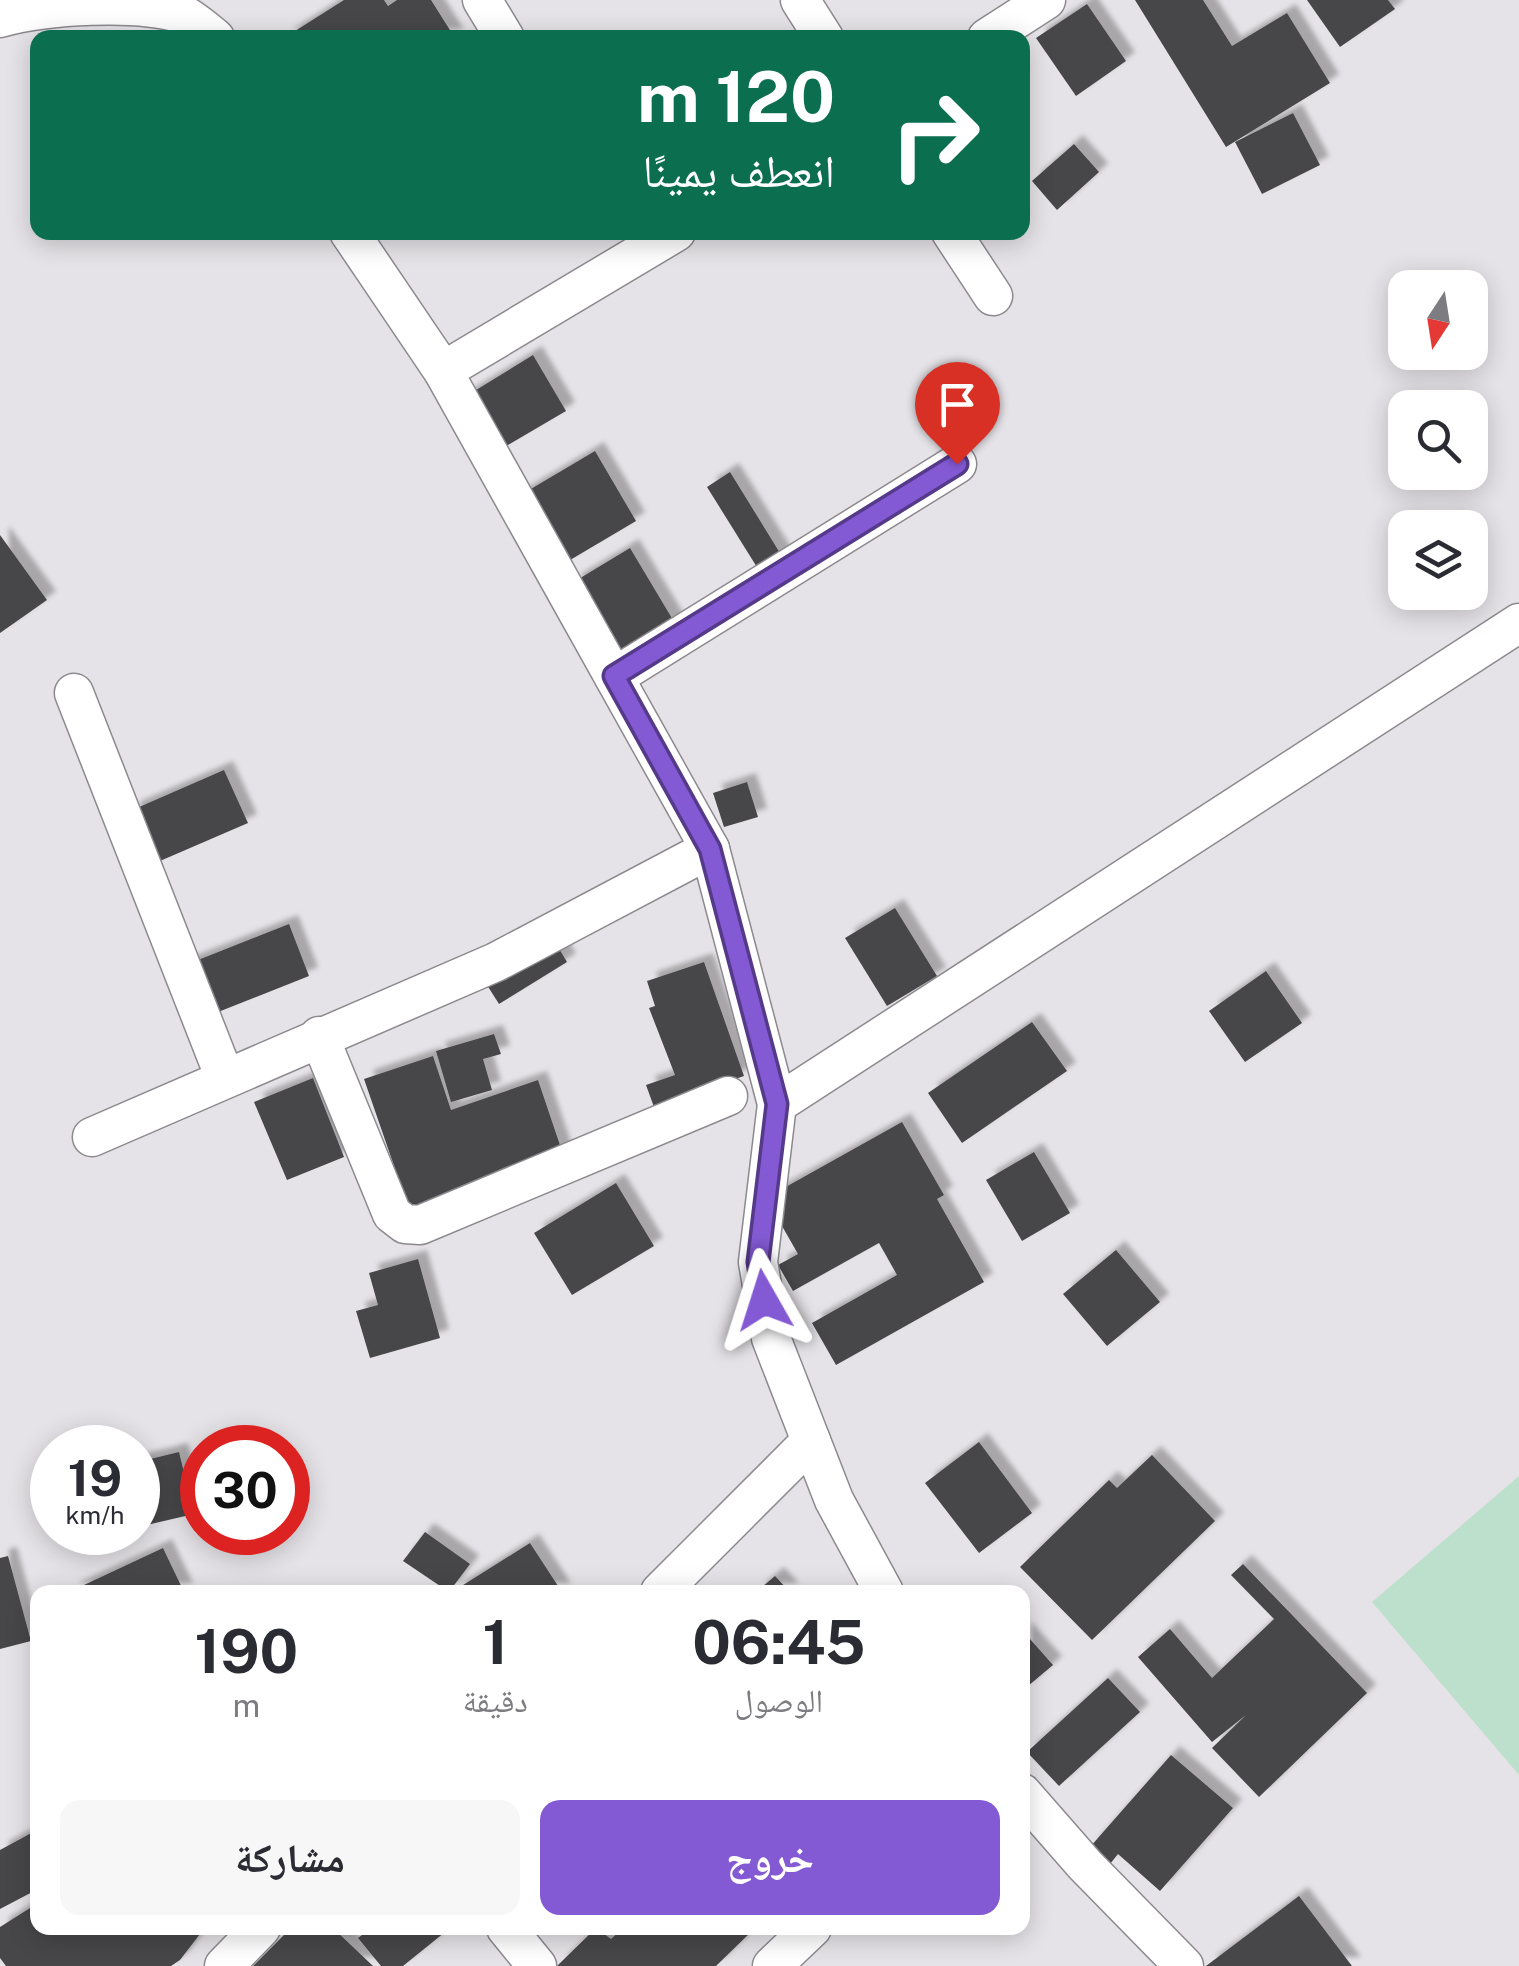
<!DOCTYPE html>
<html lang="ar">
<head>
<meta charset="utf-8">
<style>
  body { margin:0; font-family:"Public Sans","Noto Naskh Arabic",sans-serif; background:#f7f7f7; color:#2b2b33; direction:rtl; height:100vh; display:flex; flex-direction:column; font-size:38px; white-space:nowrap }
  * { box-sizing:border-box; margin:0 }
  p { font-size:32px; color:#7c7c81 }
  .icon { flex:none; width:55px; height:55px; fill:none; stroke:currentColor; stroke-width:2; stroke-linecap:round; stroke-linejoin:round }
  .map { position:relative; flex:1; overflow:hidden; direction:ltr }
  .side { position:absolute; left:30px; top:1585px; width:1000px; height:350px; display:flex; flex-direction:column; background:#fff; border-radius:20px; box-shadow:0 5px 25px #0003; direction:rtl }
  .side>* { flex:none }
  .guide { position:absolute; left:30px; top:30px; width:1000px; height:210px; border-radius:20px; box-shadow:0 5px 25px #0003; direction:rtl; background:#0b6e4f; color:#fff; overflow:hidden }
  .needle { width:65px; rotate:192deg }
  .tools { position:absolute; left:1388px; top:270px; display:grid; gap:20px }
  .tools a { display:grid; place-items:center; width:100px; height:100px; border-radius:20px; background:#fff; box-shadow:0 5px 25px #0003; font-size:50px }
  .speed { position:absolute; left:30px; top:1425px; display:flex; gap:20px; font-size:50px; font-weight:700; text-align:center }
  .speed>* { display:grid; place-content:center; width:130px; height:130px; border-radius:50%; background:#fff; box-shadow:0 5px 25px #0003; line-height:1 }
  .speed small { font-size:25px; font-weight:400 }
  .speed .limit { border:15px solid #d22; background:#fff; color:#111 }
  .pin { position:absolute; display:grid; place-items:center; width:85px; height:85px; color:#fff; margin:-102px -42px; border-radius:50% 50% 50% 0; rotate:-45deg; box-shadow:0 0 10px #0007 }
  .pin .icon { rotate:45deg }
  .me { position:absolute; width:110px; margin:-55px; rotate:354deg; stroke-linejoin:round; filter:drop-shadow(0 0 8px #0008) }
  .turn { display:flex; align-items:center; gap:35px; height:210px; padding:0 30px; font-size:45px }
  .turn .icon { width:130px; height:130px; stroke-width:2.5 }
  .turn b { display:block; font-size:70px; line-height:85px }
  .eta { display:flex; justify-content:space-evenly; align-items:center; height:170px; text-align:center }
  .eta b { font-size:60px; font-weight:700; line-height:70px }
  .button { display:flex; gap:20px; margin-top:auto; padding:20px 30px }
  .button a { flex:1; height:115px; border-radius:20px; background:#835ad4; color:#fff; font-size:40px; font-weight:700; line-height:115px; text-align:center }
  .button a+a { background:#f7f7f7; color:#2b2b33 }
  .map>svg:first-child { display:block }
  .green { fill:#bce0cc }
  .building { fill:#474649; filter:url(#shadow) }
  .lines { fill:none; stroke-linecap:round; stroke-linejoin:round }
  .minor-casing { stroke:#8c8a8e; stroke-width:41 }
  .minor { stroke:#fff; stroke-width:38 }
  .route-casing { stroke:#553a8a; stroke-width:25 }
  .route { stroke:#835ad4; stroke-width:18 }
</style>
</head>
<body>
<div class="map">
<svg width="1519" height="1966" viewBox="0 0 1519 1966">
  <defs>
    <filter id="shadow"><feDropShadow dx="9" dy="-9" stdDeviation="2.5" flood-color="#0004"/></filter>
  </defs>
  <rect width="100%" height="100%" fill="#e5e3e7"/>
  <polygon class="green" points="1519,1476 1519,1775 1372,1602"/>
  <g class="building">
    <polygon points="344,0 384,0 388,6 397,0 431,0 455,38 284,38"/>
    <polygon points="1135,0 1203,0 1232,46 1287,13 1330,83 1226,147"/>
    <polygon points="1307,0 1388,0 1395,9 1340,47"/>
    <polygon points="1087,4 1126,61 1076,96 1036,38"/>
    <polygon points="1293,113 1320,165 1262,194 1235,142"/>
    <polygon points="1074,144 1099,172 1057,210 1032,181"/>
    <polygon points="533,355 566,411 496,452 463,398"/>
    <polygon points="595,451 636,521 560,566 519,496"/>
    <polygon points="730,472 788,566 765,580 707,487"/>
    <polygon points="0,535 47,600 0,633"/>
    <polygon points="630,548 679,630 621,664 572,583"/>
    <polygon points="224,770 248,823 153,864 130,811"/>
    <polygon points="747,782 758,817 724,827 713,793"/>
    <polygon points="895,908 937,976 887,1006 845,938"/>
    <polygon points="289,924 309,976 203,1018 183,966"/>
    <polygon points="555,942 567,962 499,1004 487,985"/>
    <polygon points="704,962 744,1076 654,1107 646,1085 675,1075 649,1008 655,1006 647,981"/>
    <polygon points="1266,971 1302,1023 1245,1062 1209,1011"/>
    <polygon points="1032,1022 1067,1071 962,1143 928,1093"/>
    <polygon points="494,1034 501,1054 483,1059 492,1090 451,1102 436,1051"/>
    <polygon points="433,1056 451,1110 538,1080 566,1163 411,1215 364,1079"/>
    <polygon points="313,1078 344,1157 287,1180 254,1102"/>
    <polygon points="902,1122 944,1195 937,1199 984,1282 836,1365 812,1323 897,1275 879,1243 793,1291 778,1265 798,1254 766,1198"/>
    <polygon points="1034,1152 1070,1213 1022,1241 986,1180"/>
    <polygon points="616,1183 654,1246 572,1295 534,1233"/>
    <polygon points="1116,1250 1160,1302 1107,1346 1063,1294"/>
    <polygon points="418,1259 440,1338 370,1358 356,1311 378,1305 369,1273"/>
    <polygon points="979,1442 1032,1513 979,1553 925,1483"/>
    <polygon points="179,1452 194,1514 138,1527 138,1462"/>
    <polygon points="1152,1455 1215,1521 1092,1640 1020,1567 1109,1480 1117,1488"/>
    <polygon points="425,1532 470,1564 449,1592 403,1561"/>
    <polygon points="530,1543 562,1592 452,1592"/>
    <polygon points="163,1548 184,1592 69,1592"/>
    <polygon points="8,1556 31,1641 0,1649 0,1558"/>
    <polygon points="1243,1564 1367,1693 1259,1797 1212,1748 1246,1715 1212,1742 1138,1657 1170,1629 1212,1678 1274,1619 1231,1575"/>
    <polygon points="775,1576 790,1592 756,1592"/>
    <polygon points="1022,1630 1053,1665 1022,1691"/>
    <polygon points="1108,1678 1140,1712 1059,1786 1027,1752"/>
    <polygon points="1171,1755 1233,1808 1160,1891 1118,1854 1110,1864 1090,1847"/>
    <polygon points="38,1815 38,1889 0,1909 0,1850 37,1830 31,1818"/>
    <polygon points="1299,1896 1352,1966 1206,1966"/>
    <polygon points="38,1903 38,1928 196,1928 200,1934 180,1960 171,1966 6,1966 0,1958 0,1927"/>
    <polygon points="291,1928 333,1928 373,1966 253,1966"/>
    <polygon points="371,1928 450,1928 403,1966 381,1966 358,1938"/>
    <polygon points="596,1928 611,1939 623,1928 755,1928 716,1966 557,1966"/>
  </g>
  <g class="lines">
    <g class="minor-casing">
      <g id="minor">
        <polyline points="482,0 505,38"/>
        <polyline points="800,0 824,38"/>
        <path d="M0,18c47,-13 136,-18 182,-4 11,5 23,16 33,24"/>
        <polyline points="987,38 1046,0"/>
        <polyline points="349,232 443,371 710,849 777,1104 758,1262 771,1338 834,1500 884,1592"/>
        <polyline points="951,232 993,296"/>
        <polyline points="443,371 676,232"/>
        <polyline points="614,677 957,464"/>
        <polyline points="74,693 225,1078"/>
        <polyline points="319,1036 392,1214 405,1224 420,1225 728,1096"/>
        <polyline points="777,1104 1519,623"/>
        <polyline points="92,1137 496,962 710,849"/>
        <polyline points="660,1592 811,1441"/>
        <polyline points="1022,1793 1085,1865 1184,1966"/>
        <polyline points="506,1928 537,1966"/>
        <polyline points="224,1966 261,1928"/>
        <polyline points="772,1966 812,1928"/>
      </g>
    </g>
    <use href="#minor" class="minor"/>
  </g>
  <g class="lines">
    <g class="route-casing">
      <polyline id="route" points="764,1300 758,1262 777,1104 710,849 614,676 957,464"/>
    </g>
    <use href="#route" class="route"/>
  </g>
</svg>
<div class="tools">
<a><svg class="needle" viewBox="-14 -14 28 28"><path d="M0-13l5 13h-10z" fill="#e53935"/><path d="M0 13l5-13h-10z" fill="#7c7c81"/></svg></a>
<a><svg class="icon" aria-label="search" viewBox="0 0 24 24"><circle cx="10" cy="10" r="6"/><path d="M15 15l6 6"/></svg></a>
<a><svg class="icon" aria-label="layers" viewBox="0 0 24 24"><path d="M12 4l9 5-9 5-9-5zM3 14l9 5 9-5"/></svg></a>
</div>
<div class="speed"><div>19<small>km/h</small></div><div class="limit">30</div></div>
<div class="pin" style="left:957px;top:464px;background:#d93025"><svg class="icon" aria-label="arrive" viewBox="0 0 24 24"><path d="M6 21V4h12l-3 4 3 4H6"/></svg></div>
<svg class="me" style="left:764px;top:1300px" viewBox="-20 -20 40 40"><path d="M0-17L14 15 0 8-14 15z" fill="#835ad4" stroke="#fff" stroke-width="4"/></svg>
<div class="guide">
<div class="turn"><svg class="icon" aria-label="right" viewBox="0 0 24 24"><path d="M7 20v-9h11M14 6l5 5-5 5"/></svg><div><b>120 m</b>انعطف يمينًا</div></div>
</div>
<section class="side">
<div class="eta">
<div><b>06:45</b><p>الوصول</p></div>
<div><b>1</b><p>دقيقة</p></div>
<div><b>190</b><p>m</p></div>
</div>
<div class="button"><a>خروج</a><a>مشاركة</a></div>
</section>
</div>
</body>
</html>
